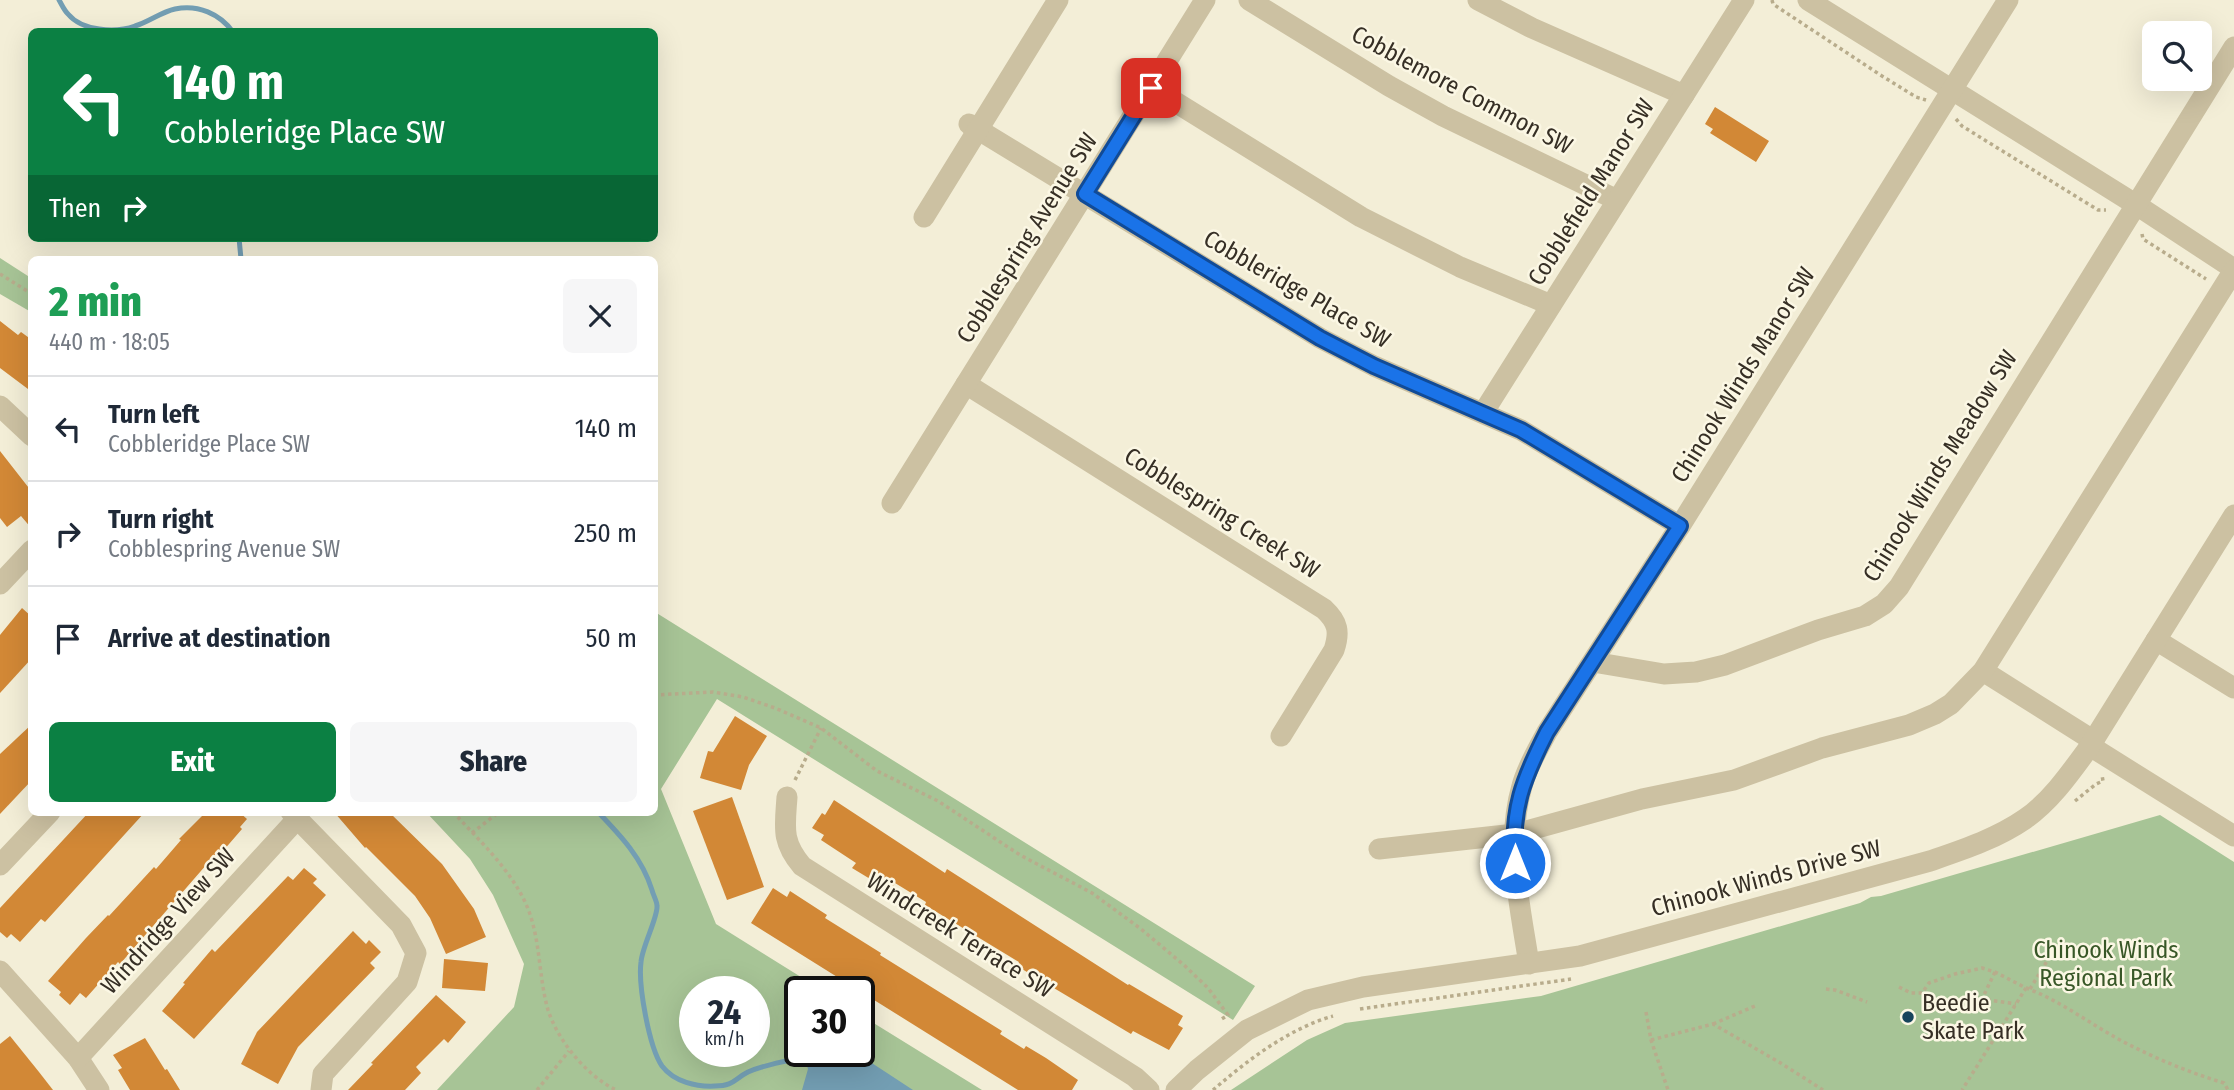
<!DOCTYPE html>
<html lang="en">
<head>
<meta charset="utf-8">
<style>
  body { margin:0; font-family:"Fira Sans Condensed",sans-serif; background:#f6f6f7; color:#1f2937; height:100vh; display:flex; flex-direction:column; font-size:26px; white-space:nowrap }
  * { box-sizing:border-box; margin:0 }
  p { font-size:23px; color:#747a83 }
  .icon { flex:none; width:38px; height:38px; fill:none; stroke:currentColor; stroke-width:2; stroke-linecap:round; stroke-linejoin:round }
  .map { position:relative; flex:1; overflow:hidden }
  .panel { position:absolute; left:28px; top:256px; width:630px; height:560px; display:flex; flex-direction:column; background:#fff; border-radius:10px; box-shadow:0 7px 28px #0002 }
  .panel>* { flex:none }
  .banner { position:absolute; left:28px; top:28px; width:630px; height:214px; border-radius:10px; box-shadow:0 7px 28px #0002; background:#0b8043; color:#fff; overflow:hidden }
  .buttons { position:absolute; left:2142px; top:21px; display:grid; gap:14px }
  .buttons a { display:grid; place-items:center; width:70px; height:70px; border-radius:10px; background:#fff; box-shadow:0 7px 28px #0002; font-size:35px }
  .speed { position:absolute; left:679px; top:976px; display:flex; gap:14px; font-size:35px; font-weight:700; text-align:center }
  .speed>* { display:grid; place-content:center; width:91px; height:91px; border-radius:50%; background:#fff; box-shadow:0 7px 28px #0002; line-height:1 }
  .speed small { font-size:18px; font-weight:400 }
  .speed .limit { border:4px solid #111; border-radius:10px; background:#fff; color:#111 }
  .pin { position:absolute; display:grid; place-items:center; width:60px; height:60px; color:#fff; margin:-30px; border-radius:14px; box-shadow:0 4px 10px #0006 }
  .me { position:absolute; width:77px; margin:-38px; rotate:0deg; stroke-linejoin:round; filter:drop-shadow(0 0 5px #0008) }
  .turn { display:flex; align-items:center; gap:24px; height:147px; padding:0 21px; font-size:32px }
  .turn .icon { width:91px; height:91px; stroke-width:2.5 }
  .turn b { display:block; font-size:49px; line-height:60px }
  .then { display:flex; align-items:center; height:66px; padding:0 21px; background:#0003; gap:14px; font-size:26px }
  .round { display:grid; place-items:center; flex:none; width:74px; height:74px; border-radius:10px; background:#f6f6f7 }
  .head { display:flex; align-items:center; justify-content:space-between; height:119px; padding:0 21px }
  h1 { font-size:42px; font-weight:800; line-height:52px; color:#1e9e55 }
  .primary-button { display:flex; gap:14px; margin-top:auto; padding:14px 21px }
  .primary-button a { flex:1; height:80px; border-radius:10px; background:#0b8043; color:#fff; font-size:28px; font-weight:800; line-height:80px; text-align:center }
  .primary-button a+a { background:#f6f6f7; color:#1f2937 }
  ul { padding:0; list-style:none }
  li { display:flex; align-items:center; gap:21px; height:105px; padding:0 21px; border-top:2px solid #e0e1e3 }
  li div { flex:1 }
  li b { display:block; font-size:26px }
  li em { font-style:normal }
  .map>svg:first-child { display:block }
  .green { fill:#a7c496; fill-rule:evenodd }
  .water { fill:#739eb3 }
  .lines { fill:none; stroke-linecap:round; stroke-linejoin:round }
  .stream { stroke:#739eb3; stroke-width:5 }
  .building { fill:#d28836 }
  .path { stroke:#b8ac8c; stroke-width:3.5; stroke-dasharray:3.5 3.5; stroke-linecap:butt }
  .minor { stroke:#ccc1a2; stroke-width:21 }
  .route-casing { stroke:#114b97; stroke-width:18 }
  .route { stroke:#1a73e8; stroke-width:12 }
  .poi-dot { fill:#17445c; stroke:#fbf7e4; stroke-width:2.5 }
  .labels { text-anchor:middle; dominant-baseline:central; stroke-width:5; stroke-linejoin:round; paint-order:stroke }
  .street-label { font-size:24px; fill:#362f25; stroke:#fbf7e4 }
  .park-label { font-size:24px; fill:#385727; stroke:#fbf7e4 }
  .poi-label { font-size:24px; fill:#362f25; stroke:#fbf7e4; text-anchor:start }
</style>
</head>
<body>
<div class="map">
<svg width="2234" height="1090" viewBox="0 0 2234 1090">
  <rect width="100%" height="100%" fill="#f3eed7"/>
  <g class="green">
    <polygon points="0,258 31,278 31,312 0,294"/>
    <path d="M655,612l600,374 -22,34 -516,-321 -56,90 55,135 109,68h-25v60h59v-38l123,76h-545l77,-83 10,-43 -31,-69 -23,-36 -44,-47h228zM695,992h59v60h-59z"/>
    <polygon points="2160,815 2234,862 2234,1090 1231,1090 1307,1040 1345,1023 1541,996 1860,903 1871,897 1881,896"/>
  </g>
  <polygon class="water" points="803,1052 855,1052 913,1090 802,1090 808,1069"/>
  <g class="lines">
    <g class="stream">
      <path d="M59,0c3,5 5,10 9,14 14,17 47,19 67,12 14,-4 26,-14 40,-17 23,-5 45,5 58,23"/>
      <polyline points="239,238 241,259"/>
      <path d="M598,812c23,24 44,46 54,78 1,5 5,11 5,16 1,11 -15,41 -16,56 -3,23 8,85 21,104 12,16 35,21 53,20 19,0 19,-7 33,-14 18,-8 39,-11 57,-15l3,2"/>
    </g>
  </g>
  <g class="building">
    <polygon points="1715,107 1769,141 1756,162 1710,133 1713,129 1705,124"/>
    <polygon points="0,321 18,335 21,332 32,340 32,392 0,368"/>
    <polygon points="0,451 32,492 32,529 21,516 7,527 0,518"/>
    <polygon points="22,608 32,617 32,658 0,693 0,635"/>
    <polygon points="735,716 767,736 749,765 741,790 700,778 708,751 713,752"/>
    <polygon points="32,724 32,780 0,814 0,754"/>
    <polygon points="732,797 764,887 727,900 693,811"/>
    <polygon points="834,800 945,873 947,869 1128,985 1129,984 1183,1016 1178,1025 1183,1028 1169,1050 1133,1031 1131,1034 1037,978 1017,966 1019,962 925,905 926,902 895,883 890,891 852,868 856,863 821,840 824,835 812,828 822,813 825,815"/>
    <polygon points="89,812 145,812 45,922 41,919 20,942 11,934 7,938 0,932 0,908"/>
    <polygon points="206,812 239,812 247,819 240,827 242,829 210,866 207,864 120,964 118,962 86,998 80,993 70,1005 59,995 61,992 48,981 86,938 108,915 109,916 154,867 156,869 181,840 179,839"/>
    <polygon points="334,812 389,812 442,864 474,909 486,937 446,954 430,918 415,896 366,847 365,848"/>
    <polygon points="304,868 317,879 313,883 326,895 194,1039 162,1011 185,984 183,983 212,949 215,952 288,876 293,880"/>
    <polygon points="773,888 787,897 790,891 827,915 825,918 881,953 880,955 1002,1031 1000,1034 1024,1049 1026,1046 1046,1058 1078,1080 1072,1090 1018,1090 751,923"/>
    <polygon points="353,931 366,944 369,940 381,952 370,963 375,968 298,1047 278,1084 241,1064 257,1032"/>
    <polygon points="444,959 488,963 485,991 442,988"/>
    <polygon points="436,995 466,1022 448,1043 444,1039 416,1067 421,1073 405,1090 348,1090 373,1064 371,1063"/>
    <polygon points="10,1036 39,1072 53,1090 0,1090 0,1044"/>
    <polygon points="145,1038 165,1070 167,1069 180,1090 130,1090 118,1070 122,1068 113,1055"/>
  </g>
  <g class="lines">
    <g class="path">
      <polyline points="1772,0 1773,4 1785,12 1882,76 1916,97 1926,100"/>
      <polyline points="1956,119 1962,126 2098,210 2106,210"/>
      <polyline points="2142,234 2143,239 2206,279"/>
      <polyline points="0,274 32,294"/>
      <polyline points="654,695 713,692 743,697 775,708 821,728 877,771 938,801 1020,855 1092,893 1141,929 1184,965 1208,988 1228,1015 1220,1020"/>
      <polyline points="795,780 821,728"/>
      <polyline points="2075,801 2096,784 2103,781 2102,775"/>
      <path d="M453,812c26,28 57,57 73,92 15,34 12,71 22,106 10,31 39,66 68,80"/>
      <polyline points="472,833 499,812"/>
      <polyline points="1995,972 1982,999 2016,1004"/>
      <polyline points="1899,987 1911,993 1922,993 1929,983 1955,974 1982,968 1995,972 2026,988 1962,1090"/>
      <path d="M2026,988c33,12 63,35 94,52 34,18 68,32 104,43l4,7"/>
      <polyline points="1826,989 1835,990 1867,1002"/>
      <polyline points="2030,989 2047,961"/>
      <polyline points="1360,1009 1571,979"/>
      <polyline points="1646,1012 1651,1040 1668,1090"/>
      <polyline points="1713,1024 1755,1006"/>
      <polyline points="1651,1040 1713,1024 1779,1062 1823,1090"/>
      <polyline points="537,1090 569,1051"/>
      <path d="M1213,1090c35,-30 75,-61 120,-74"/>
    </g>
    <g class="minor">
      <polyline points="1249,0 1389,86 1443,116 1617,200"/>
      <polyline points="1478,0 1532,28 1684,95"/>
      <polyline points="1808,0 2135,204 2234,269"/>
      <polyline points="1151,87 1361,217 1460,267 1551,305"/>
      <polyline points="969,124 1320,338 1374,366 1521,430 1680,526"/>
      <polyline points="924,217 1058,0"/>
      <path d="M966,384l358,225c14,13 16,23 10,41l-53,86"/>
      <polyline points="0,406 32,436"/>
      <polyline points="1483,413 1744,0"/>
      <polyline points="892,503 1205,0"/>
      <polyline points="0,584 32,550"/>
      <polyline points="2156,640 2234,688"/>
      <polyline points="1593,662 1664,674 1696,672 1725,665 1818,630 1865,616 1884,604 1899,587 2234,47"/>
      <polyline points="1983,671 2094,741"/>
      <polyline points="2090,746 2234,836"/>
      <path d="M787,797c-2,30 -6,44 15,69l333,211 14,13"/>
      <polyline points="291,812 401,925 416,953 407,982 323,1074 321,1090"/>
      <polyline points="1379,849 1515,834 1642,799 1734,780 1822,748 1909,725 1935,714 1951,704 1983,671 2234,270"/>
      <polyline points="0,865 50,812"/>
      <path d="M1529,964c-9,-59 -24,-120 -7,-178 5,-19 16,-37 25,-54l133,-206 328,-526"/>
      <polyline points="0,971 78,1058 99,1090"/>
      <polyline points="78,1058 297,819"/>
      <path d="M1176,1090l21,-20 50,-40 61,-30 55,-13 217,-31 350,-95c32,-11 66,-22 95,-42 26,-18 46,-47 65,-73l144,-231"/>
    </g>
  </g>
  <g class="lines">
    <g class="route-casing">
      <path id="route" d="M1151,88l-66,106 235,144 54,28 147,64 159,96 -133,206c-24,47 -36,77 -32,131"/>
    </g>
    <use href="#route" class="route"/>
  </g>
  <circle class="poi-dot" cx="1908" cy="1017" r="7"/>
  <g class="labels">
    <g class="street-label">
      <text transform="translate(1462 90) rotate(28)">Cobblemore Common SW</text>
      <text transform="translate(1591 192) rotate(-58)">Cobblefield Manor SW</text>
      <text transform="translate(1027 238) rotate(-58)">Cobblespring Avenue SW</text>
      <text transform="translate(1297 289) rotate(30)">Cobbleridge Place SW</text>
      <text transform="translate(1743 375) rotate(-58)">Chinook Winds Manor SW</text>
      <text transform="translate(1940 466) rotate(-58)">Chinook Winds Meadow SW</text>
      <text transform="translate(1222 513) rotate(32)">Cobblespring Creek SW</text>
      <text transform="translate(1766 878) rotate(-15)">Chinook Winds Drive SW</text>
      <text transform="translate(168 921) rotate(-48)">Windridge View SW</text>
      <text transform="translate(960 935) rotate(32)">Windcreek Terrace SW</text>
    </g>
    <g class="park-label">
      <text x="2106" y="950">Chinook Winds<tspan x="2106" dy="28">Regional Park</tspan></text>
    </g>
    <g class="poi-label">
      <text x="1922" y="1003">Beedie<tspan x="1922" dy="28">Skate Park</tspan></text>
    </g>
  </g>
</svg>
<div class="buttons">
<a><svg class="icon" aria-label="search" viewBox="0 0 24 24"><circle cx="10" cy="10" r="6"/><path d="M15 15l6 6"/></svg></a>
</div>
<div class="speed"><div>24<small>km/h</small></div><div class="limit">30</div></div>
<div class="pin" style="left:1151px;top:88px;background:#d93025"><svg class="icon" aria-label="arrive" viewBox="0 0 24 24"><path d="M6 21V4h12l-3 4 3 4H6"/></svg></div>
<svg class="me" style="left:1515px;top:863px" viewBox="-20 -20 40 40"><circle r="17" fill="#1a73e8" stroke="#fff" stroke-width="3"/><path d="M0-11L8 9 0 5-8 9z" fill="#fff"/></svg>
<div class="banner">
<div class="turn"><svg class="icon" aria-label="left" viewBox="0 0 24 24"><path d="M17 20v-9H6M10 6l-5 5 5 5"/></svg><div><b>140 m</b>Cobbleridge Place SW</div></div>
<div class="then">Then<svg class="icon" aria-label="right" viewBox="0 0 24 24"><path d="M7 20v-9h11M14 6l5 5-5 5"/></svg></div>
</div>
<section class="panel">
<div class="head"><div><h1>2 min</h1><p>440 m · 18:05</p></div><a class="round"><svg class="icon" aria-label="close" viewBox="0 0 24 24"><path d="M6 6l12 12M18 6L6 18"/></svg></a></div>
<ul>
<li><svg class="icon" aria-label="left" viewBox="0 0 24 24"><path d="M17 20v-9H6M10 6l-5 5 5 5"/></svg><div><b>Turn left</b><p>Cobbleridge Place SW</p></div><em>140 m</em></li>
<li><svg class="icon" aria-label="right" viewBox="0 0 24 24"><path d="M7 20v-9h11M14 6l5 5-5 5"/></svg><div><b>Turn right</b><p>Cobblespring Avenue SW</p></div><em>250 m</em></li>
<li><svg class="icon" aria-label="arrive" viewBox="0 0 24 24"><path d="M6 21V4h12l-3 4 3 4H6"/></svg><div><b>Arrive at destination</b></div><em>50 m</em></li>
</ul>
<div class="primary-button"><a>Exit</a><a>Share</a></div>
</section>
</div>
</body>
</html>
